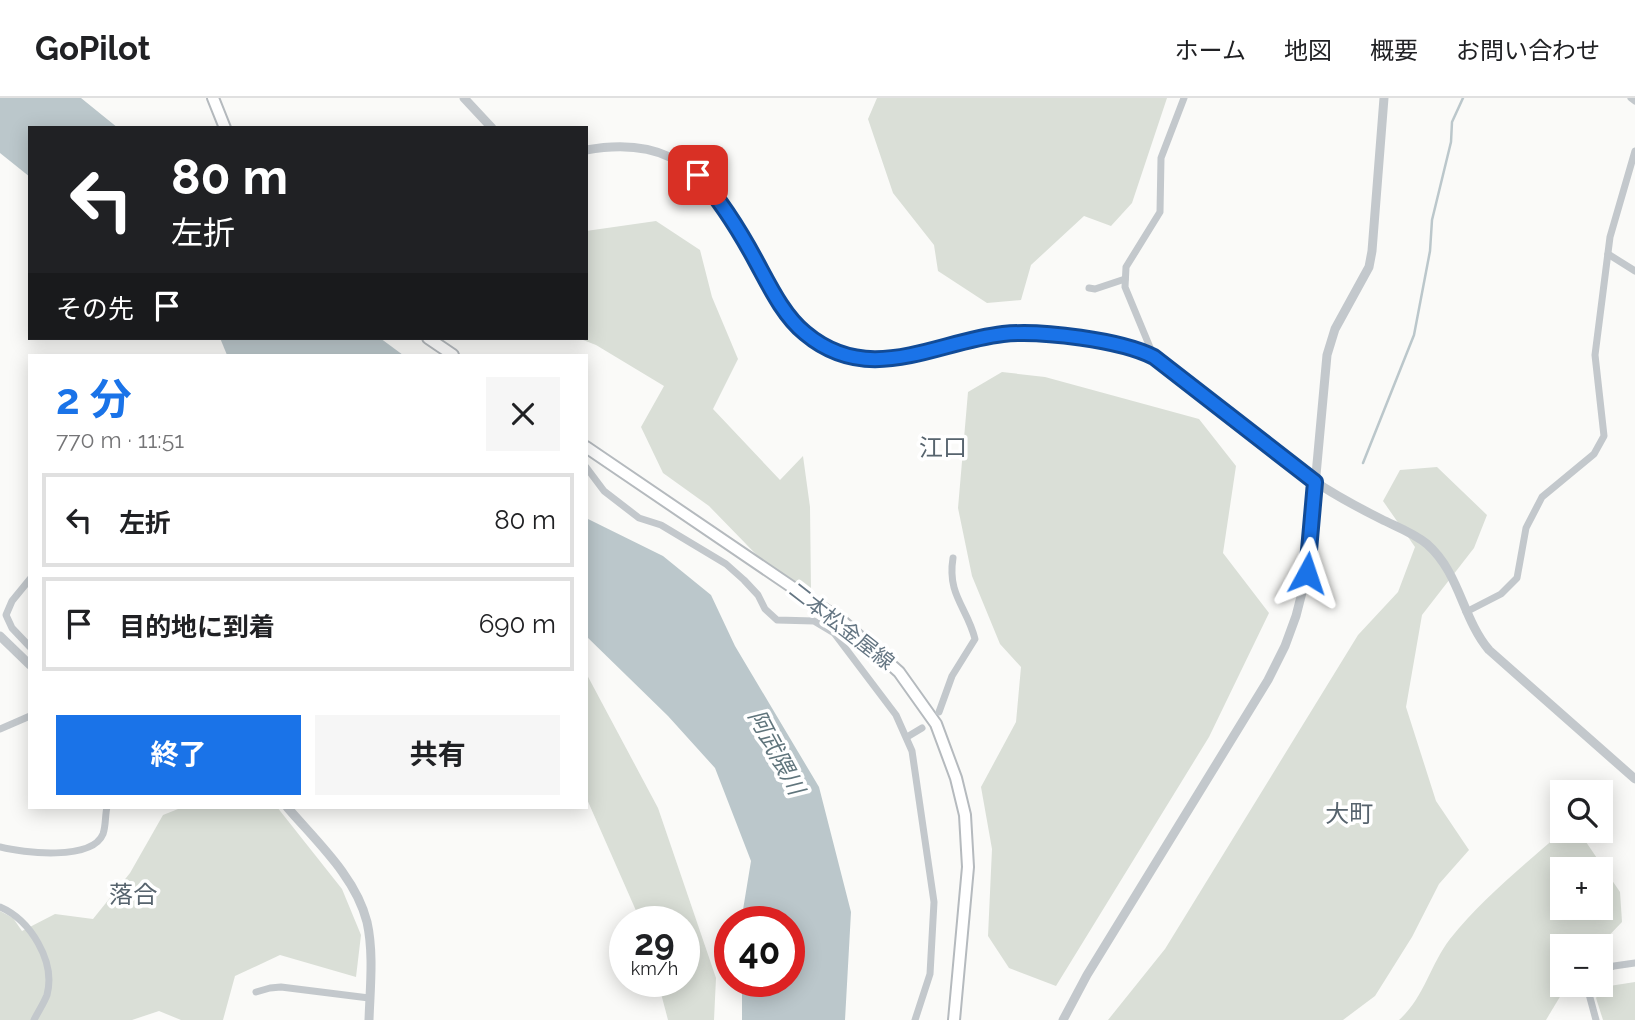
<!DOCTYPE html>
<html lang="ja">
<head>
<meta charset="utf-8">
<style>
  body { margin:0; font-family:Raleway,"Noto Sans JP",sans-serif; background:#f6f6f6; color:#202124; height:100vh; display:flex; flex-direction:column; font-size:26px; white-space:nowrap }
  * { box-sizing:border-box; margin:0 }
  p { font-size:23px; color:#757577 }
  .icon { flex:none; width:38px; height:38px; fill:none; stroke:currentColor; stroke-width:2; stroke-linecap:round; stroke-linejoin:round }
  .map { position:relative; flex:1; overflow:hidden }
  .sheet { position:absolute; left:28px; top:256px; width:560px; height:455px; display:flex; flex-direction:column; background:#fff; border-radius:0px; box-shadow:0 4px 18px #0003 }
  .sheet>* { flex:none }
  .top-card { position:absolute; left:28px; top:28px; width:560px; height:214px; border-radius:0px; box-shadow:0 4px 18px #0003; background:#202124; color:#fff; overflow:hidden }
  .buttons { position:absolute; left:1550px; top:682px; display:grid; gap:14px }
  .buttons a { display:grid; place-items:center; width:63px; height:63px; border-radius:0px; background:#fff; box-shadow:0 4px 18px #0003; font-size:35px }
  .speed { position:absolute; left:609px; top:808px; display:flex; gap:14px; font-size:35px; font-weight:700; text-align:center }
  .speed>* { display:grid; place-content:center; width:91px; height:91px; border-radius:50%; background:#fff; box-shadow:0 4px 18px #0003; line-height:1 }
  .speed small { font-size:18px; font-weight:400 }
  .speed .limit { border:10px solid #d22; background:#fff; color:#111 }
  .pin { position:absolute; display:grid; place-items:center; width:60px; height:60px; color:#fff; margin:-30px; border-radius:14px; box-shadow:0 4px 10px #0006 }
  .me { position:absolute; width:77px; margin:-38px; rotate:5deg; stroke-linejoin:round; filter:drop-shadow(0 0 5px #0008) }
  .turn { display:flex; align-items:center; gap:24px; height:147px; padding:0 28px; font-size:32px }
  .turn .icon { width:91px; height:91px; stroke-width:2.5 }
  .turn b { display:block; font-size:49px; line-height:60px }
  .then { display:flex; align-items:center; height:66px; padding:0 28px; background:#0003; gap:14px; font-size:26px }
  .round { display:grid; place-items:center; flex:none; width:74px; height:74px; border-radius:0px; background:#f6f6f6 }
  .head { display:flex; align-items:center; justify-content:space-between; height:119px; padding:0 28px }
  h1 { font-size:42px; font-weight:700; line-height:52px; color:#1a73e8 }
  .primary-button { display:flex; gap:14px; margin-top:auto; padding:14px 28px }
  .primary-button a { flex:1; height:80px; border-radius:0px; background:#1a73e8; color:#fff; font-size:28px; font-weight:700; line-height:80px; text-align:center }
  .primary-button a+a { background:#f6f6f6; color:#202124 }
  ul { padding:0; list-style:none }
  li { display:flex; align-items:center; gap:21px; height:94px; margin:0 14px 10px; padding:0 14px; border:4px solid #e0e0e0; border-radius:0px }
  li div { flex:1 }
  li b { display:block; font-size:26px }
  li em { font-style:normal }
  header { display:flex; align-items:center; gap:42px; box-sizing:border-box; height:98px; padding:0 35px; background:#fff; border-bottom:2px solid #e0e0e0 }
  header strong { font-size:33px }
  nav { display:flex; gap:38px; margin-inline-start:auto; font-size:24px }
  .map>svg:first-child { display:block }
  .green { fill:#dadfd7; fill-rule:evenodd }
  .water { fill:#bbc7cb }
  .lines { fill:none; stroke-linecap:round; stroke-linejoin:round }
  .stream { stroke:#bbc7cb; stroke-width:2.5 }
  .primary-casing { stroke:#b5babe; stroke-width:14 }
  .minor { stroke:#c3c8cc; stroke-width:7 }
  .tertiary { stroke:#c3c8cc; stroke-width:9 }
  .primary { stroke:#fff; stroke-width:10 }
  .route-casing { stroke:#114b97; stroke-width:18 }
  .route { stroke:#1a73e8; stroke-width:12 }
  .labels { text-anchor:middle; dominant-baseline:central; stroke-width:7; stroke-linejoin:round; paint-order:stroke }
  .street-label { font-size:21px; fill:#657683; stroke:#fff }
  .water-label { font-size:23px; font-style:italic; fill:#60757c; stroke:#fff }
  .quarter-label { font-size:24px; fill:#57646e; stroke:#fff }
</style>
</head>
<body>
<header>
<strong>GoPilot</strong>
<nav><a>ホーム</a><a>地図</a><a>概要</a><a>お問い合わせ</a></nav>
</header>
<div class="map">
<svg width="1635" height="922" viewBox="0 0 1635 922">
  <rect width="100%" height="100%" fill="#fafaf8"/>
  <g class="green">
    <polygon points="877,0 1167,0 1132,105 1111,128 1084,118 1031,167 1021,202 987,205 938,173 934,147 893,95 868,21"/>
    <polygon points="656,123 700,152 712,199 738,261 713,311 780,382 803,358 810,409 811,492 785,486 709,408 663,375 641,329 664,288 596,247 578,240 586,240 586,133"/>
    <polygon points="1002,274 1045,279 1199,321 1236,368 1223,455 1269,515 1209,639 1056,888 1009,870 988,838 992,751 981,689 1016,624 1021,569 1000,546 972,478 958,410 968,294"/>
    <polygon points="1437,369 1487,417 1474,450 1422,517 1406,609 1436,703 1469,752 1439,786 1412,839 1375,898 1343,922 1108,922 1165,851 1358,537 1398,494 1415,449 1383,403 1400,372"/>
    <polygon points="586,575 658,710 716,880 714,922 668,922 658,884 684,884 684,824 641,824 586,699"/>
    <polygon points="183,709 277,709 342,791 361,837 356,879 280,857 235,878 223,922 181,922 159,913 132,922 0,922 0,813 13,820 22,833 55,816 93,821 130,775 163,717"/>
    <path d="M1563,733h9l12,8 36,53 2,30 -24,25h-35v38h4l-21,35h-147c25,-22 31,-55 51,-81 32,-40 74,-74 113,-108zM1563,772h38v38h-38z"/>
    <polygon points="1635,884 1635,922 1603,922 1596,900 1603,889"/>
  </g>
  <g class="water">
    <polygon points="0,0 81,0 118,30 30,30 30,79 0,55"/>
    <polygon points="220,240 380,240 403,257 227,257"/>
    <polygon points="586,420 663,458 711,497 735,548 819,689 851,814 845,922 742,922 742,884 789,884 789,824 741,824 751,763 715,670 668,618 586,538"/>
  </g>
  <g class="lines">
    <polyline class="stream" points="1363,365 1414,237 1430,153 1432,122 1451,44 1452,24 1463,0"/>
    <g class="primary-casing">
      <g id="primary">
        <polyline points="213,0 225,30"/>
        <polyline points="428,240 453,257"/>
        <polyline points="586,349 842,523 899,574 936,626 956,680 965,717 968,769 954,922"/>
      </g>
    </g>
    <g class="minor">
      <polyline points="1631,0 1635,3"/>
      <polyline points="1608,156 1635,173"/>
      <polyline points="1089,190 1095,191 1125,181"/>
      <polyline points="1154,259 1125,189 1126,169 1160,114 1161,60 1184,0"/>
      <polyline points="586,369 604,393 639,420 661,427 726,466 744,482 758,497 765,511 777,522 814,523 834,535 896,617 912,653 934,804 930,876 915,922"/>
      <polyline points="30,481 12,503 6,517 12,530 30,549"/>
      <polyline points="1466,514 1501,496 1517,480 1526,430 1542,399 1594,356 1604,338 1595,257 1610,139 1635,53"/>
      <path d="M939,614l13,-36 23,-37c-8,-32 -28,-44 -22,-81"/>
      <polyline points="0,631 30,618"/>
      <polyline points="907,639 922,630"/>
      <path d="M0,749c23,6 92,14 103,-13 3,-8 2,-19 4,-27"/>
      <path d="M0,809c30,13 56,54 47,88 -3,8 -9,17 -13,25"/>
      <polyline points="1601,873 1614,868 1635,865"/>
      <polyline points="1591,887 1589,896 1596,922"/>
      <polyline points="256,894 270,890 281,889 369,900"/>
    </g>
    <g class="tertiary">
      <polyline points="464,0 492,30"/>
      <path d="M586,52c116,-21 137,62 188,142 14,21 27,42 50,54 61,32 118,-6 180,-12 38,-4 117,6 150,23 54,39 101,86 157,122 22,15 46,28 70,40 16,8 33,14 46,25 33,29 35,74 62,106l146,129"/>
      <polyline points="0,538 30,567"/>
      <path d="M287,709c29,34 69,70 80,115 7,31 3,67 2,98"/>
      <polyline points="1063,922 1087,877 1268,582 1285,548 1296,518 1307,475 1327,257 1335,231 1369,169 1372,153 1384,0"/>
    </g>
    <use href="#primary" class="primary"/>
  </g>
  <g class="lines">
    <g class="route-casing">
      <path id="route" d="M698,77c23,26 43,58 59,88 13,24 27,53 48,70 64,54 129,9 198,1 38,-4 118,6 151,23l161,125 -8,91"/>
    </g>
    <use href="#route" class="route"/>
  </g>
  <g class="labels">
    <g class="street-label">
      <text transform="translate(842 528) rotate(38)">二本松金屋線</text>
    </g>
    <g class="water-label">
      <text transform="translate(777 654) rotate(62)">阿武隈川</text>
    </g>
    <g class="quarter-label">
      <text x="943" y="349">江口</text>
      <text x="1349" y="715">大町</text>
      <text x="133" y="796">落合</text>
    </g>
  </g>
</svg>
<div class="buttons">
<a><svg class="icon" aria-label="search" viewBox="0 0 24 24"><circle cx="10" cy="10" r="6"/><path d="M15 15l6 6"/></svg></a>
<a>+</a>
<a>−</a>
</div>
<div class="speed"><div>29<small>km/h</small></div><div class="limit">40</div></div>
<div class="pin" style="left:698px;top:77px;background:#d93025"><svg class="icon" aria-label="arrive" viewBox="0 0 24 24"><path d="M6 21V4h12l-3 4 3 4H6"/></svg></div>
<svg class="me" style="left:1307px;top:475px" viewBox="-20 -20 40 40"><path d="M0-17L14 15 0 8-14 15z" fill="#1a73e8" stroke="#fff" stroke-width="4"/></svg>
<div class="top-card">
<div class="turn"><svg class="icon" aria-label="left" viewBox="0 0 24 24"><path d="M17 20v-9H6M10 6l-5 5 5 5"/></svg><div><b>80 m</b>左折</div></div>
<div class="then">その先<svg class="icon" aria-label="arrive" viewBox="0 0 24 24"><path d="M6 21V4h12l-3 4 3 4H6"/></svg></div>
</div>
<section class="sheet">
<div class="head"><div><h1>2 分</h1><p>770 m · 11:51</p></div><a class="round"><svg class="icon" aria-label="close" viewBox="0 0 24 24"><path d="M6 6l12 12M18 6L6 18"/></svg></a></div>
<ul>
<li><svg class="icon" aria-label="left" viewBox="0 0 24 24"><path d="M17 20v-9H6M10 6l-5 5 5 5"/></svg><div><b>左折</b></div><em>80 m</em></li>
<li><svg class="icon" aria-label="arrive" viewBox="0 0 24 24"><path d="M6 21V4h12l-3 4 3 4H6"/></svg><div><b>目的地に到着</b></div><em>690 m</em></li>
</ul>
<div class="primary-button"><a>終了</a><a>共有</a></div>
</section>
</div>
</body>
</html>
